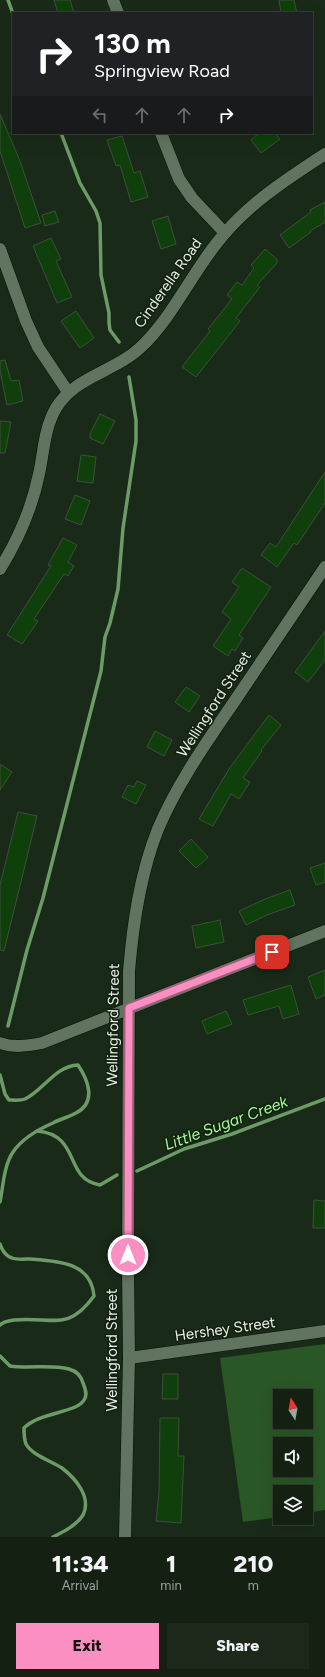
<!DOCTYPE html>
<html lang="en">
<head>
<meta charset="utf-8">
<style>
  body { margin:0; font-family:Figtree,sans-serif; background:#1d281b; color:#f1f3f6; height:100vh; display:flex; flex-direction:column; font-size:15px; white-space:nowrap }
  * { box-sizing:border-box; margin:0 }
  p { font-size:13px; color:#9da39f }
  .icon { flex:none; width:22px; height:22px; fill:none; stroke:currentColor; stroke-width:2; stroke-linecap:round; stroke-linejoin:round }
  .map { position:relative; height:1537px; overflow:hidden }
  .sheet { display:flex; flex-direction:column; background:#142012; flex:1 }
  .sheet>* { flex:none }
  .top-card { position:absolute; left:12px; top:12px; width:301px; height:122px; border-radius:0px; box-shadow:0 4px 16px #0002,0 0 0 1px #333e32; background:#202124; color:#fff; overflow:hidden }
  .needle { width:26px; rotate:349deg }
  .buttons { position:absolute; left:273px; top:1389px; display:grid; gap:8px }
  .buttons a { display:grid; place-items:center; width:40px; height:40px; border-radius:0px; background:#142012; box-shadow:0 4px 16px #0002,0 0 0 1px #333e32; font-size:20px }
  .pin { position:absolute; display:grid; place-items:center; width:34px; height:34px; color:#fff; margin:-17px; border-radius:8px; box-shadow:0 2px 6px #0006 }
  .me { position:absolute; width:44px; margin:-22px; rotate:0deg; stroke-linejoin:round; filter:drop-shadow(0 0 3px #0008) }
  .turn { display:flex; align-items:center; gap:14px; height:84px; padding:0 16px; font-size:18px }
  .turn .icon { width:52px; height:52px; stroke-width:2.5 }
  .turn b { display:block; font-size:28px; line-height:34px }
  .lanes { display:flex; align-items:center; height:38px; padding:0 16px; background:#0003; justify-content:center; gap:20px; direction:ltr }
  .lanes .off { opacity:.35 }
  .eta { display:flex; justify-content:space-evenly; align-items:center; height:68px; text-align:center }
  .eta b { font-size:24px; font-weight:800; line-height:28px }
  .primary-button { display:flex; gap:8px; margin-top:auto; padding:8px 16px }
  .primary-button a { flex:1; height:46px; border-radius:0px; background:#fc8fc1; color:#111; font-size:16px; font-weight:800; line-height:46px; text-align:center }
  .primary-button a+a { background:#1d281b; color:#f1f3f6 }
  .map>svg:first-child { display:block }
  .green { fill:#2a5726; fill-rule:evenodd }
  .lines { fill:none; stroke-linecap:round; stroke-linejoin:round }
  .stream { stroke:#6c9b67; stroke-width:3.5 }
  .building { fill:#0f400b; stroke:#3e4f3b }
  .street-casing { stroke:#041303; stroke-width:13 }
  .street { stroke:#61745f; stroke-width:12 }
  .route-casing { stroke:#a45d7d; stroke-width:10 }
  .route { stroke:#fc8fc1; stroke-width:7 }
  .labels { text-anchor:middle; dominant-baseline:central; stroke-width:3; stroke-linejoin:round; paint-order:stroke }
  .street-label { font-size:15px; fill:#e6f0e4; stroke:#11200f }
  .water-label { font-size:16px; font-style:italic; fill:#a3f899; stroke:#11200f }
</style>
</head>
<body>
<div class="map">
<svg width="325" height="1537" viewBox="0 0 325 1537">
  <rect width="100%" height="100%" fill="#1a2a18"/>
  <path class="green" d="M325,1344v166l-19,3v-21h-26v25l-37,5 -23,-164zM280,1396h26v26h-26zM280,1444h26v26h-26z"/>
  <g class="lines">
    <g class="stream">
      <polyline points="8,0 13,14"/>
      <polyline points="61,133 80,183 96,211 100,223 101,275 109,313 109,323 110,330 119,342"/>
      <polyline points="8,1026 27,950 43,898 101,671 105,637 110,623 118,589 123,528 136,441 136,420 129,377"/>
      <path d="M0,1075l5,19 4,6c4,0 11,1 16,-1 19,-9 30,-33 53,-34 10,15 19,37 -2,48 -7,4 -16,6 -23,10 -14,6 -31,16 -40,29 -9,13 -10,35 -13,50"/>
      <path d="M37,1131c45,4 26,48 63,54l17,-10"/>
      <polyline points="137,1171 184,1149 232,1134 325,1099"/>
      <path d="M0,1244c2,6 6,12 12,14 5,2 13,1 18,1 28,2 61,3 64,37 -27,37 -42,20 -80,24 -5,1 -10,1 -14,5"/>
      <path d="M0,1356l10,10c20,3 39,-2 59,3 7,2 12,6 14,14 2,5 5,12 1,17 -7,13 -45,12 -60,28 0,5 0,11 2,16 6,11 25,17 36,24 13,10 30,29 21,47 -6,10 -20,17 -30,22"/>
    </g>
  </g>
  <g class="building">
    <polygon points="54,0 70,0 74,13 58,13"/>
    <polygon points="279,0 294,0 297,13 281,13"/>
    <polygon points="0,114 20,161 41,223 25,228 0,151"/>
    <polygon points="259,133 275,133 280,139 261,153 251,140"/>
    <polygon points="122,136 134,173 140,171 148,197 131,202 120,165 116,166 107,140"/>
    <polygon points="325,202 325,222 310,231 311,232 289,248 280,235 311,212 310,210"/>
    <polygon points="55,211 59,222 45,226 42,215"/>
    <polygon points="168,216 176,244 161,249 152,221"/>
    <polygon points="51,238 61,259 56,261 72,297 57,303 33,246"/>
    <polygon points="265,249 277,259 277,263 257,285 260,287 236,318 240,321 196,377 182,367 210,331 208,329 232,299 227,295 237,282 242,285 254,268 251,265"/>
    <polygon points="76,311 94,338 80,348 61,321"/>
    <polygon points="5,360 11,381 19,380 23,401 7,405 0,371 0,361"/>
    <polygon points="100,414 115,421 103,444 90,438 90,434"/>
    <polygon points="0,421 11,422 5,453 0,453"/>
    <polygon points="81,455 96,457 93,483 77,481"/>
    <polygon points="325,472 325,503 297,545 294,543 277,567 261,555 270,543 276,547"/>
    <polygon points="75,495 90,501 81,525 65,519"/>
    <polygon points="63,538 77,545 68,562 74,566 68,576 64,574 34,619 38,621 22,644 7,635 51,566 48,565"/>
    <polygon points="242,568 271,587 239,635 243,638 235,651 232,649 228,656 213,646 231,619 222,612 239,587 232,582"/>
    <polygon points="325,631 325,660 308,682 295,672"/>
    <polygon points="186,687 200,696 189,712 175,702"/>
    <polygon points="269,715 281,725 261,750 262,751 243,778 250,782 239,799 231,794 213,826 199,819 229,769"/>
    <polygon points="155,731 172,740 164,756 147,747"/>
    <polygon points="0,764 12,772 0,790"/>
    <polygon points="137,781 146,785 136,804 122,797 128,785 134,787"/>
    <polygon points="18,812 37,816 4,951 0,950 0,885"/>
    <polygon points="191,839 208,857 196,868 179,851"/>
    <polygon points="325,863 325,882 316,885 310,868"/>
    <polygon points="290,890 295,905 267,915 246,925 239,911 265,899"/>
    <polygon points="220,920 224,942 196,948 192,926"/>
    <polygon points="325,970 325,995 316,999 308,977"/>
    <polygon points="291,985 299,1014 283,1019 279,1006 248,1015 243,1000"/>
    <polygon points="226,1011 232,1024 207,1034 202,1021"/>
    <polygon points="314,1200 325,1201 325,1228 313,1228"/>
    <polygon points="163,1374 178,1374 178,1399 162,1399"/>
    <polygon points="160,1418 179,1418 178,1456 184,1456 181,1523 156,1521 159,1493"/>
  </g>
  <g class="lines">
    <g class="street-casing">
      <g id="street">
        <polyline points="113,0 118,13"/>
        <polyline points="161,133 179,179 192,198 225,233"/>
        <polyline points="0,249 26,321 38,347 68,392"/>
        <path d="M0,569c18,-29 32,-61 39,-95 5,-23 5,-45 17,-66 19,-32 59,-36 85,-61 30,-28 49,-70 75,-103 29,-38 69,-64 109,-90"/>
        <path d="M0,1043c13,5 28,3 42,0l283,-112"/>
        <polyline points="129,1358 325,1331"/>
        <path d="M125,1537l4,-179 -1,-89 1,-298c4,-48 11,-97 29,-142 19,-45 48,-86 76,-127 30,-45 61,-90 91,-135"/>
      </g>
    </g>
    <use href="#street" class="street"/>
  </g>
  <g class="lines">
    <g class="route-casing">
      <polyline id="route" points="128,1255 129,1008 272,952"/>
    </g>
    <use href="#route" class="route"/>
  </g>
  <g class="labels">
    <g class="street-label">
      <text transform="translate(168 283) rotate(-55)">Cinderella Road</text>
      <text transform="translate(214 704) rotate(-57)">Wellingford Street</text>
      <text transform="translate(113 1025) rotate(-89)">Wellingford Street</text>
      <text transform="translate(225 1329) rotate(-8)">Hershey Street</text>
      <text transform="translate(112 1350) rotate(-90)">Wellingford Street</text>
    </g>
    <g class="water-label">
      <text transform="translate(226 1123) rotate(-20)">Little Sugar Creek</text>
    </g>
  </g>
</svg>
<div class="buttons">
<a><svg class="needle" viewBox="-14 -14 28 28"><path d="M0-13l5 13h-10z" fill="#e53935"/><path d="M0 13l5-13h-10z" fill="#9da39f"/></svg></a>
<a><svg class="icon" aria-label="sound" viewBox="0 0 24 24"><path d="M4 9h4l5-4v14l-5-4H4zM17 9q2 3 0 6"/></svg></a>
<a><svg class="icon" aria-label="layers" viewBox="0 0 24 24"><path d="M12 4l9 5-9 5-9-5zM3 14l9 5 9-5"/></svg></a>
</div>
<div class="pin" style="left:272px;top:952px;background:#d93025"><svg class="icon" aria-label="arrive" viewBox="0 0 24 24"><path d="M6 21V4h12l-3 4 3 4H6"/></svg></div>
<svg class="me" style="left:128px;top:1255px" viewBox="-20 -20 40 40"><circle r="17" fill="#fc8fc1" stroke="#fff" stroke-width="3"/><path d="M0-11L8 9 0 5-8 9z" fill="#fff"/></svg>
<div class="top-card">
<div class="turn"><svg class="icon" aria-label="right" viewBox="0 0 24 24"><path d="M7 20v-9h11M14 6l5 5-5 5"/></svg><div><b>130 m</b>Springview Road</div></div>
<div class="lanes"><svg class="icon off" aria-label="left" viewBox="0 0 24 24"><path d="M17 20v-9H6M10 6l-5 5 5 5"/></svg><svg class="icon off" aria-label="ahead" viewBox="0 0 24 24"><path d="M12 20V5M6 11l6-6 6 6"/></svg><svg class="icon off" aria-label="ahead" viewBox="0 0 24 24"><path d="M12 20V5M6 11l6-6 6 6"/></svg><svg class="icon" aria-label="right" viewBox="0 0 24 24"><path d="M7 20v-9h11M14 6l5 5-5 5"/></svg></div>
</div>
</div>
<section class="sheet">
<div class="eta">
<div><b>11:34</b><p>Arrival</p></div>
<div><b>1</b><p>min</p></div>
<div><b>210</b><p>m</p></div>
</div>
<div class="primary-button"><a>Exit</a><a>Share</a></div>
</section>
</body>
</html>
